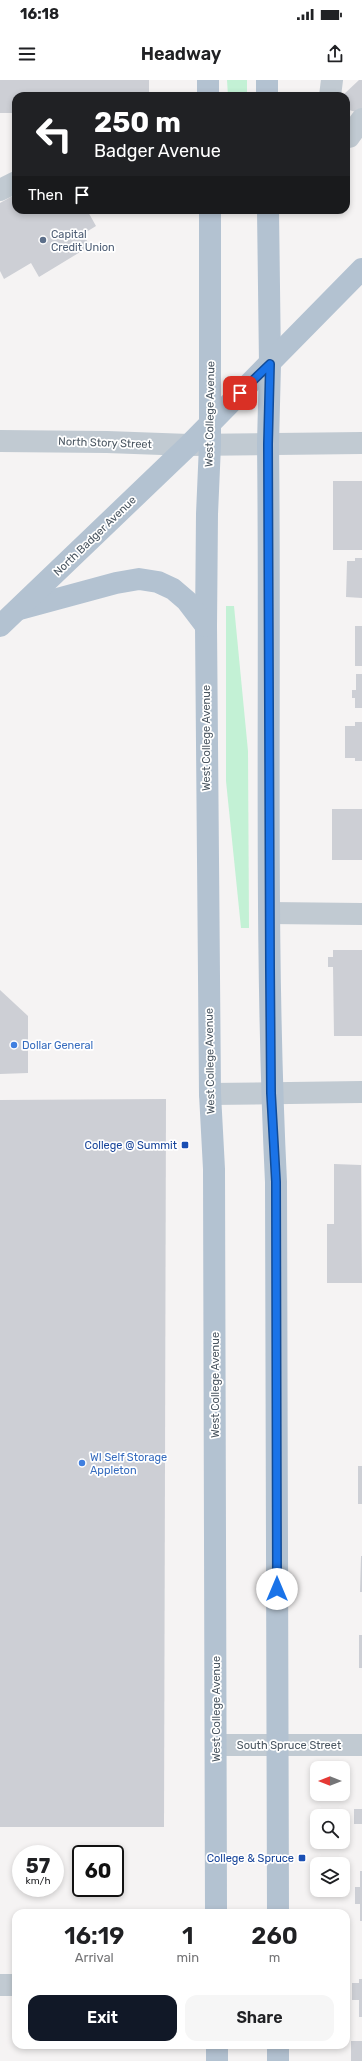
<!DOCTYPE html>
<html lang="en">
<head>
<meta charset="utf-8">
<style>
  body { margin:0; font-family:Rubik,sans-serif; background:#f6f6f6; color:#202124; height:100vh; display:flex; flex-direction:column; font-size:15px; white-space:nowrap }
  * { box-sizing:border-box; margin:0 }
  p { font-size:13px; color:#757577 }
  .icon { flex:none; width:22px; height:22px; fill:none; stroke:currentColor; stroke-width:2; stroke-linecap:round; stroke-linejoin:round }
  .map { position:relative; flex:1; overflow:hidden }
  .side { position:absolute; left:12px; top:1829px; width:338px; height:140px; display:flex; flex-direction:column; background:#fff; border-radius:12px; box-shadow:0 2px 6px #0003 }
  .side>* { flex:none }
  .guide { position:absolute; left:12px; top:12px; width:338px; height:122px; border-radius:12px; box-shadow:0 2px 6px #0003; background:#202124; color:#fff; overflow:hidden }
  .needle { width:26px; rotate:270deg }
  .controls { position:absolute; left:310px; top:1681px; display:grid; gap:8px }
  .controls a { display:grid; place-items:center; width:40px; height:40px; border-radius:8px; background:#fff; box-shadow:0 2px 6px #0003; font-size:20px }
  .speed { position:absolute; left:12px; top:1765px; display:flex; gap:8px; font-size:20px; font-weight:700; text-align:center }
  .speed>* { display:grid; place-content:center; width:52px; height:52px; border-radius:50%; background:#fff; box-shadow:0 2px 6px #0003; line-height:1 }
  .speed small { font-size:10px; font-weight:400 }
  .speed .limit { border:2px solid #111; border-radius:6px; background:#fff; color:#111 }
  .pin { position:absolute; display:grid; place-items:center; width:34px; height:34px; color:#fff; margin:-17px; border-radius:8px; box-shadow:0 2px 6px #0006 }
  .me { position:absolute; width:44px; margin:-22px; rotate:0deg; stroke-linejoin:round; filter:drop-shadow(0 0 3px #0008) }
  .turn { display:flex; align-items:center; gap:14px; height:84px; padding:0 16px; font-size:18px }
  .turn .icon { width:52px; height:52px; stroke-width:2.5 }
  .turn b { display:block; font-size:28px; line-height:34px }
  .then { display:flex; align-items:center; height:38px; padding:0 16px; background:#0003; gap:8px; font-size:15px }
  .eta { display:flex; justify-content:space-evenly; align-items:center; height:68px; text-align:center }
  .eta b { font-size:24px; font-weight:600; line-height:28px }
  .action { display:flex; gap:8px; margin-top:auto; padding:8px 16px }
  .action a { flex:1; height:46px; border-radius:12px; background:#111827; color:#fff; font-size:16px; font-weight:600; line-height:46px; text-align:center }
  .action a+a { background:#f6f6f6; color:#202124 }
  .status { display:flex; justify-content:space-between; align-items:center; height:28px; padding:0 20px; background:#fff; direction:ltr }
  .status svg { height:11px; fill:currentColor }
  header { display:flex; justify-content:space-between; align-items:center; height:52px; padding:0 16px; background:#fff; font-size:18px; font-weight:600 }
  .map>svg:first-child { display:block }
  .green { fill:#c3f1d5 }
  .building { fill:#cdcfd5 }
  .lines { fill:none; stroke-linecap:round; stroke-linejoin:round }
  .minor { stroke:#c1cad2; stroke-width:22 }
  .major { stroke:#b3c2d1; stroke-width:22 }
  .route-casing { stroke:#114b97; stroke-width:10 }
  .route { stroke:#1a73e8; stroke-width:7 }
  .service-dot { fill:#5c6f8a; stroke:#fff; stroke-width:1.5 }
  .shop-dot { fill:#3f7fe0; stroke:#fff; stroke-width:1.5 }
  .transit-dot { fill:#1a4fb4; stroke:#fff; stroke-width:1.5 }
  .labels { text-anchor:middle; dominant-baseline:central; stroke-width:3.5; stroke-linejoin:round; paint-order:stroke }
  .service-label { font-size:11px; fill:#4e5e75; stroke:#fff; text-anchor:start }
  .street-label { font-size:11px; fill:#4a5661; stroke:#fff }
  .shop-label { font-size:11px; fill:#366cbe; stroke:#fff; text-anchor:start }
  .transit-label { font-size:11px; fill:#164399; stroke:#fff; text-anchor:end }
</style>
</head>
<body>
<div class="status"><b>16:18</b><svg viewBox="0 0 49 12"><path d="M0 12V9h3v3zM5 12V6h3v6zM10 12V3h3v9zM15 12V0h3v12zM26 1h20v11H26zM47 4h2v5h-2z"/></svg></div>
<header><svg class="icon" aria-label="menu" viewBox="0 0 24 24"><path d="M4 6h16M4 12h16M4 18h16"/></svg>Headway<svg class="icon" aria-label="share" viewBox="0 0 24 24"><path d="M12 15V3M7 8l5-5 5 5M5 13v7h14v-7"/></svg></header>
<div class="map">
<svg width="362" height="1981" viewBox="0 0 362 1981">
  <rect width="100%" height="100%" fill="#f5f3f3"/>
  <g class="green">
    <polygon points="227,0 247,0 247,16 228,16"/>
    <polygon points="226,526 234,526 248,671 249,848 241,848 226,701"/>
  </g>
  <g class="building">
    <polygon points="0,0 149,0 149,16 16,16 16,33 0,33"/>
    <polygon points="359,0 362,0 362,34 346,29 346,16 342,16"/>
    <polygon points="16,114 16,130 87,130 96,146 83,154 90,166 39,197 31,183 4,199 0,191 0,123"/>
    <rect x="333" y="401" width="29" height="69"/>
    <polygon points="355,478 362,478 362,518 346,517 347,481 355,481"/>
    <rect x="355" y="546" width="7" height="40"/>
    <polygon points="356,594 362,594 362,628 355,628 355,618 352,618 352,610 356,610"/>
    <polygon points="355,642 362,642 362,681 355,681 355,678 345,678 345,646 355,646"/>
    <rect x="332" y="729" width="30" height="51"/>
    <polygon points="333,870 362,870 362,956 334,956 333,887 328,887 328,877 333,877"/>
    <polygon points="0,910 28,936 28,993 0,994"/>
    <polygon points="166,1019 164,1747 0,1747 0,1020"/>
    <polygon points="361,1079 362,1203 327,1203 327,1144 334,1144 334,1084 361,1085"/>
    <rect x="358" y="1386" width="4" height="38"/>
    <polygon points="361,1476 362,1476 362,1512 360,1512"/>
    <rect x="359" y="1555" width="3" height="33"/>
    <rect x="354" y="1729" width="8" height="15"/>
    <polygon points="360,1791 362,1791 362,1841 360,1841 360,1824 355,1824 355,1807 360,1807"/>
    <polygon points="359,1899 362,1899 362,1937 359,1937 359,1920 352,1920 352,1903 359,1903"/>
    <rect x="351" y="1961" width="11" height="20"/>
  </g>
  <g class="lines">
    <g class="minor">
      <polyline points="330,16 332,0"/>
      <polyline points="349,57 362,39"/>
      <polyline points="0,110 16,102"/>
      <polyline points="0,361 107,362 189,365 362,363"/>
      <polyline points="270,833 362,834"/>
      <polyline points="210,1014 362,1012"/>
      <polyline points="216,1665 362,1665"/>
      <polyline points="0,1905 16,1905"/>
    </g>
    <g class="major">
      <polyline points="208,0 208,16"/>
      <polyline points="267,0 267,16"/>
      <polyline points="210,130 210,365 207,434 206,546 210,1014 214,1089 216,1833"/>
      <path d="M268,130l2,154 -2,80c3,245 -4,492 8,738l2,731"/>
      <polyline points="20,529 116,503 139,499 158,502 173,509 187,521 206,546"/>
      <polyline points="0,546 189,365 362,189"/>
      <polyline points="217,1965 217,1981"/>
      <polyline points="278,1965 278,1981"/>
    </g>
  </g>
  <g class="lines">
    <g class="route-casing">
      <polyline id="route" points="240,313 270,284 268,364 270,888 271,1013 276,1102 277,1509"/>
    </g>
    <use href="#route" class="route"/>
  </g>
  <circle class="service-dot" cx="43" cy="160" r="4"/>
  <g class="shop-dot">
    <circle cx="14" cy="965" r="4"/>
    <circle cx="82" cy="1383" r="4"/>
  </g>
  <g class="transit-dot">
    <rect x="181" y="1061" width="8" height="8" rx="2"/>
    <rect x="298" y="1774" width="8" height="8" rx="2"/>
  </g>
  <g class="labels">
    <g class="service-label">
      <text x="51" y="154">Capital<tspan x="51" dy="13">Credit Union</tspan></text>
    </g>
    <g class="street-label">
      <text transform="translate(210 334) rotate(-89)">West College Avenue</text>
      <text transform="translate(105 363) rotate(2)">North Story Street</text>
      <text transform="translate(95 456) rotate(-44)">North Badger Avenue</text>
      <text transform="translate(206 658) rotate(-90)">West College Avenue</text>
      <text transform="translate(210 981) rotate(-91)">West College Avenue</text>
      <text transform="translate(215 1305) rotate(-90)">West College Avenue</text>
      <text transform="translate(216 1629) rotate(-90)">West College Avenue</text>
      <text x="289" y="1665">South Spruce Street</text>
    </g>
    <g class="shop-label">
      <text x="22" y="965">Dollar General</text>
      <text x="90" y="1377">WI Self Storage<tspan x="90" dy="13">Appleton</tspan></text>
    </g>
    <g class="transit-label">
      <text x="177" y="1065">College @ Summit</text>
      <text x="294" y="1778">College &amp; Spruce</text>
    </g>
  </g>
</svg>
<div class="controls">
<a><svg class="needle" viewBox="-14 -14 28 28"><path d="M0-13l5 13h-10z" fill="#e53935"/><path d="M0 13l5-13h-10z" fill="#757577"/></svg></a>
<a><svg class="icon" aria-label="search" viewBox="0 0 24 24"><circle cx="10" cy="10" r="6"/><path d="M15 15l6 6"/></svg></a>
<a><svg class="icon" aria-label="layers" viewBox="0 0 24 24"><path d="M12 4l9 5-9 5-9-5zM3 14l9 5 9-5"/></svg></a>
</div>
<div class="speed"><div>57<small>km/h</small></div><div class="limit">60</div></div>
<div class="pin" style="left:240px;top:313px;background:#d93025"><svg class="icon" aria-label="arrive" viewBox="0 0 24 24"><path d="M6 21V4h12l-3 4 3 4H6"/></svg></div>
<svg class="me" style="left:277px;top:1509px" viewBox="-20 -20 40 40"><circle r="19" fill="#fff"/><path d="M0-13L10 11 0 6-10 11z" fill="#1a73e8"/></svg>
<div class="guide">
<div class="turn"><svg class="icon" aria-label="left" viewBox="0 0 24 24"><path d="M17 20v-9H6M10 6l-5 5 5 5"/></svg><div><b>250 m</b>Badger Avenue</div></div>
<div class="then">Then<svg class="icon" aria-label="arrive" viewBox="0 0 24 24"><path d="M6 21V4h12l-3 4 3 4H6"/></svg></div>
</div>
<section class="side">
<div class="eta">
<div><b>16:19</b><p>Arrival</p></div>
<div><b>1</b><p>min</p></div>
<div><b>260</b><p>m</p></div>
</div>
<div class="action"><a>Exit</a><a>Share</a></div>
</section>
</div>
</body>
</html>
